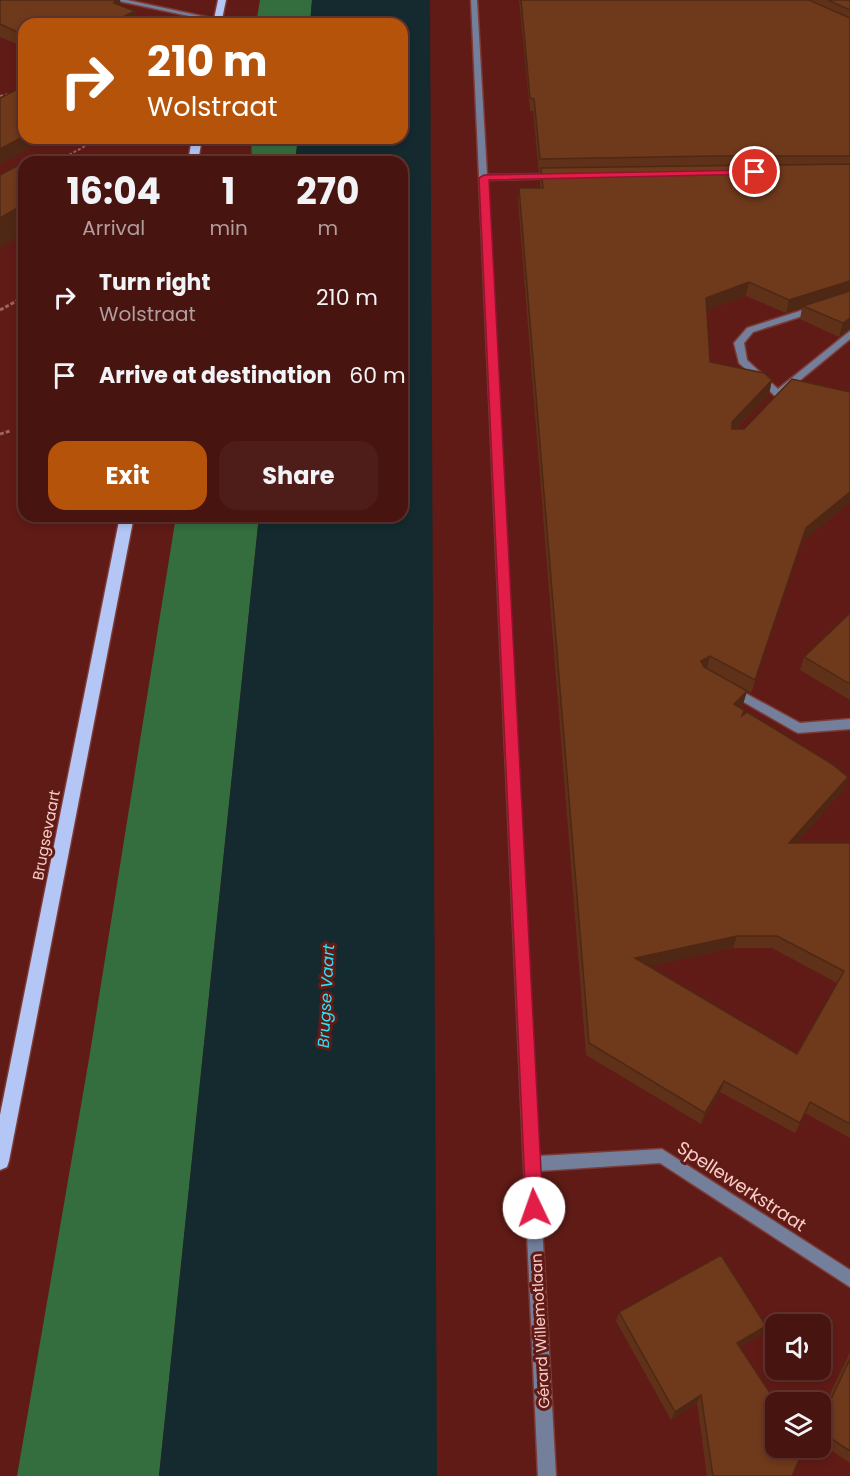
<!DOCTYPE html>
<html lang="en">
<head>
<meta charset="utf-8">
<style>
  body { margin:0; font-family:Poppins,sans-serif; background:#4f1d19; color:#f1f3f6; height:100vh; display:flex; flex-direction:column; font-size:22px; white-space:nowrap }
  * { box-sizing:border-box; margin:0 }
  p { font-size:20px; color:#b19e9f }
  .icon { flex:none; width:33px; height:33px; fill:none; stroke:currentColor; stroke-width:2; stroke-linecap:round; stroke-linejoin:round }
  .map { position:relative; flex:1; overflow:hidden }
  .details { position:absolute; left:18px; top:156px; width:390px; height:366px; display:flex; flex-direction:column; background:#481410; border-radius:18px; box-shadow:0 3px 9px #0003,0 0 0 2px #603330 }
  .details>* { flex:none }
  .banner { position:absolute; left:18px; top:18px; width:390px; height:126px; border-radius:18px; box-shadow:0 3px 9px #0003,0 0 0 2px #603330; background:#b45309; color:#fff; overflow:hidden }
  .fabs { position:absolute; left:765px; top:1314px; display:grid; gap:12px }
  .fabs a { display:grid; place-items:center; width:66px; height:66px; border-radius:12px; background:#481410; box-shadow:0 3px 9px #0003,0 0 0 2px #603330; font-size:30px }
  .pin { position:absolute; display:grid; place-items:center; width:51px; height:51px; color:#fff; margin:-26px; border:3px solid #fff; border-radius:50%; box-shadow:0 2px 6px #0007 }
  .me { position:absolute; width:66px; margin:-33px; rotate:357deg; stroke-linejoin:round; filter:drop-shadow(0 0 4px #0008) }
  .turn { display:flex; align-items:center; gap:21px; height:126px; padding:0 30px; font-size:27px }
  .turn .icon { width:78px; height:78px; stroke-width:2.5 }
  .turn b { display:block; font-size:42px; line-height:51px }
  .eta { display:flex; justify-content:space-evenly; align-items:center; height:102px; text-align:center }
  .eta b { font-size:36px; font-weight:700; line-height:42px }
  .primary-button { display:flex; gap:12px; margin-top:auto; padding:12px 30px }
  .primary-button a { flex:1; height:69px; border-radius:18px; background:#b45309; color:#fff; font-size:24px; font-weight:700; line-height:69px; text-align:center }
  .primary-button a+a { background:#4f1d19; color:#f1f3f6 }
  ul { padding:0; list-style:none }
  li { display:flex; align-items:center; gap:18px; height:78px; padding:0 30px }
  li div { flex:1 }
  li b { display:block; font-size:22px }
  li em { font-style:normal }
  .map>svg:first-child { display:block }
  .green { fill:#346e3e }
  .water { fill:#142a2e }
  .lines { fill:none; stroke-linecap:round; stroke-linejoin:round }
  .street-casing { stroke:#7c3b36; stroke-width:3 }
  .primary-casing { stroke:#7c3b36; stroke-width:3 }
  .path-far1 { stroke:#9e635e; stroke-width:2; stroke-dasharray:3 2; stroke-linecap:butt }
  .path { stroke:#9e635e; stroke-width:3; stroke-dasharray:4 2; stroke-linecap:butt }
  .street { fill:#737f9b; fill-rule:evenodd }
  .primary { fill:#b4c6f5; fill-rule:evenodd }
  .wall { fill:#5f3118; fill-rule:evenodd }
  .shaded-wall { fill:#4e2814 }
  .building { fill:#6f391c; stroke:#4e2814; stroke-width:1.5; fill-rule:evenodd }
  .route { fill:#e11d48; stroke:#92132f; stroke-width:1.5 }
  .labels { text-anchor:middle; dominant-baseline:central; stroke-width:6; stroke-linejoin:round; paint-order:stroke }
  .street-label { font-size:15px; fill:#f9cdc7; stroke:#601b16 }
  .water-label { font-size:16px; font-style:italic; fill:#2ae5fc; stroke:#601b16 }
  .near-street-label { font-size:18px; fill:#f9cdc7; stroke:#601b16 }
</style>
</head>
<body>
<div class="map">
<svg width="850" height="1476" viewBox="0 0 850 1476">
  <rect width="100%" height="100%" fill="#601b16"/>
  <g class="green">
    <polygon points="260,0 312,0 310,24 256,24"/>
    <polygon points="251,138 298,138 295,162 252,162"/>
    <polygon points="176,516 259,516 159,1476 17,1476 89,1059"/>
  </g>
  <polygon class="water" points="312,0 430,0 437,1476 159,1476 259,516 402,516 402,162 295,162 298,138 402,138 402,24 310,24"/>
  <g class="lines">
    <g class="street-casing">
      <g id="street">
        <polygon points="114,0 127,0 220,20 217,22"/>
        <polygon points="471,0 477,0 487,175 555,174 559,176 555,178 487,180 539,1156 662,1149 850,1270 850,1287 660,1163 539,1171 556,1476 538,1476"/>
        <polygon points="815,306 820,309 818,311 753,332 744,343 747,360 778,389 850,331 850,339 781,396 775,396 739,363 734,343 747,328"/>
        <polygon points="732,686 800,723 850,719 850,729 798,733 794,731 728,693 726,690 728,687"/>
      </g>
    </g>
    <g class="primary-casing">
      <g id="primary">
        <polygon points="218,0 226,0 221,24 213,24"/>
        <polygon points="192,138 202,138 198,162 188,162"/>
        <polygon points="120,516 134,516 9,1161 7,1167 0,1170 0,1115"/>
      </g>
    </g>
    <g class="path-far1">
      <polyline points="0,96 9,94"/>
      <polyline points="56,162 100,138"/>
    </g>
    <g class="path">
      <polyline points="0,310 24,297"/>
      <polyline points="0,434 10,431"/>
    </g>
    <use href="#street" class="street"/>
    <use href="#primary" class="primary"/>
  </g>
  <g class="wall">
    <polygon points="0,0 120,0 120,5 135,11 137,24 24,24 24,47 0,37"/>
    <path d="M519,0h331v329l-11,8 -39,-18 2,-11 -16,5 -40,-17 -39,14 3,52 62,18 -3,14 -33,35h8l106,-37v110l-48,40 -51,151 -6,-3 2,1 -4,13 -3,3 3,9 105,61 -5,13 -47,53h54v295l-45,-25 -10,20 -75,-41 -19,32 -115,-69 -68,-854 1,-13h21v-15h-1l-6,-62h-3zM733,948h39l65,35 -40,71 -148,-88z"/>
    <polygon points="850,613 850,700 800,670 804,657"/>
    <polygon points="619,1312 766,1326 761,1334 739,1347 792,1476 707,1476 697,1403 671,1420 616,1321"/>
    <polygon points="850,1352 850,1463 820,1443 820,1415"/>
  </g>
  <g class="shaded-wall">
    <polygon points="115,0 120,0 121,4 117,16 114,3"/>
    <polygon points="135,11 137,24 108,24"/>
    <polygon points="24,136 24,138 50,138 0,164 0,149"/>
    <polygon points="24,204 24,235 0,248 0,218"/>
    <polygon points="850,281 850,294 803,306 802,308 786,313 789,300"/>
    <polygon points="749,282 746,296 704,311 706,298"/>
    <polygon points="850,318 850,329 839,337 843,323"/>
    <polygon points="772,380 769,394 729,435 732,422"/>
    <polygon points="850,492 850,502 802,542 751,693 806,528"/>
    <polygon points="710,656 707,669 698,675 701,661"/>
    <polygon points="747,691 743,704 730,717 734,704"/>
    <polygon points="848,777 843,790 785,856 789,843"/>
    <polygon points="737,936 733,948 632,970 635,958"/>
    <polygon points="724,1081 720,1092 701,1124 705,1113"/>
    <polygon points="766,1326 761,1334 731,1352 737,1343"/>
    <polygon points="701,1395 697,1403 671,1420 675,1412"/>
  </g>
  <g class="building">
    <polygon points="0,0 115,0 114,3 135,11 108,24 24,24 24,35 0,24"/>
    <polygon points="521,0 809,0 850,18 850,156 714,156 540,159 534,99 530,98"/>
    <polygon points="828,0 850,0 850,10"/>
    <polygon points="24,86 24,136 0,149 0,98"/>
    <polygon points="41,153 59,162 24,162 24,204 0,218 0,175"/>
    <path d="M850,164v117l-61,19 -40,-18 -43,16 4,64 54,11 8,7 -40,42v7h12l48,-50 58,13v100l-44,36 -51,152 -45,-24 -9,5 3,6 43,24 -13,13 10,6 -2,6 5,-4 85,52 16,13 -59,66h61v281l-40,-22 -10,21 -76,-42 -19,32 -116,-70 -70,-855h24l-2,-20zM737,936h40l67,35 -47,83 -162,-96z"/>
    <polygon points="850,291 850,318 843,323 803,306"/>
    <polygon points="850,613 850,684 804,657"/>
    <polygon points="721,1255 766,1326 737,1343 776,1402 776,1448 804,1448 792,1476 713,1476 701,1395 675,1412 619,1312"/>
    <polygon points="850,1359 850,1451 820,1431 820,1422"/>
  </g>
  <polygon class="route" points="755,170 760,172 758,174 489,180 543,1208 540,1214 534,1217 528,1214 526,1208 479,178 484,175"/>
  <g class="labels">
    <g class="street-label">
      <text transform="translate(46 835) rotate(-79)">Brugsevaart</text>
      <text transform="translate(540 1331) rotate(-93)">Gérard Willemotlaan</text>
    </g>
    <g class="water-label">
      <text transform="translate(326 996) rotate(-87)">Brugse Vaart</text>
    </g>
    <g class="near-street-label">
      <text transform="translate(742 1186) rotate(33)">Spellewerkstraat</text>
    </g>
  </g>
</svg>
<div class="fabs">
<a><svg class="icon" aria-label="sound" viewBox="0 0 24 24"><path d="M4 9h4l5-4v14l-5-4H4zM17 9q2 3 0 6"/></svg></a>
<a><svg class="icon" aria-label="layers" viewBox="0 0 24 24"><path d="M12 4l9 5-9 5-9-5zM3 14l9 5 9-5"/></svg></a>
</div>
<div class="pin" style="left:755px;top:172px;background:#d93025"><svg class="icon" aria-label="arrive" viewBox="0 0 24 24"><path d="M6 21V4h12l-3 4 3 4H6"/></svg></div>
<svg class="me" style="left:534px;top:1208px" viewBox="-20 -20 40 40"><circle r="19" fill="#fff"/><path d="M0-13L10 11 0 6-10 11z" fill="#e11d48"/></svg>
<div class="banner">
<div class="turn"><svg class="icon" aria-label="right" viewBox="0 0 24 24"><path d="M7 20v-9h11M14 6l5 5-5 5"/></svg><div><b>210 m</b>Wolstraat</div></div>
</div>
<section class="details">
<div class="eta">
<div><b>16:04</b><p>Arrival</p></div>
<div><b>1</b><p>min</p></div>
<div><b>270</b><p>m</p></div>
</div>
<ul>
<li><svg class="icon" aria-label="right" viewBox="0 0 24 24"><path d="M7 20v-9h11M14 6l5 5-5 5"/></svg><div><b>Turn right</b><p>Wolstraat</p></div><em>210 m</em></li>
<li><svg class="icon" aria-label="arrive" viewBox="0 0 24 24"><path d="M6 21V4h12l-3 4 3 4H6"/></svg><div><b>Arrive at destination</b></div><em>60 m</em></li>
</ul>
<div class="primary-button"><a>Exit</a><a>Share</a></div>
</section>
</div>
</body>
</html>
